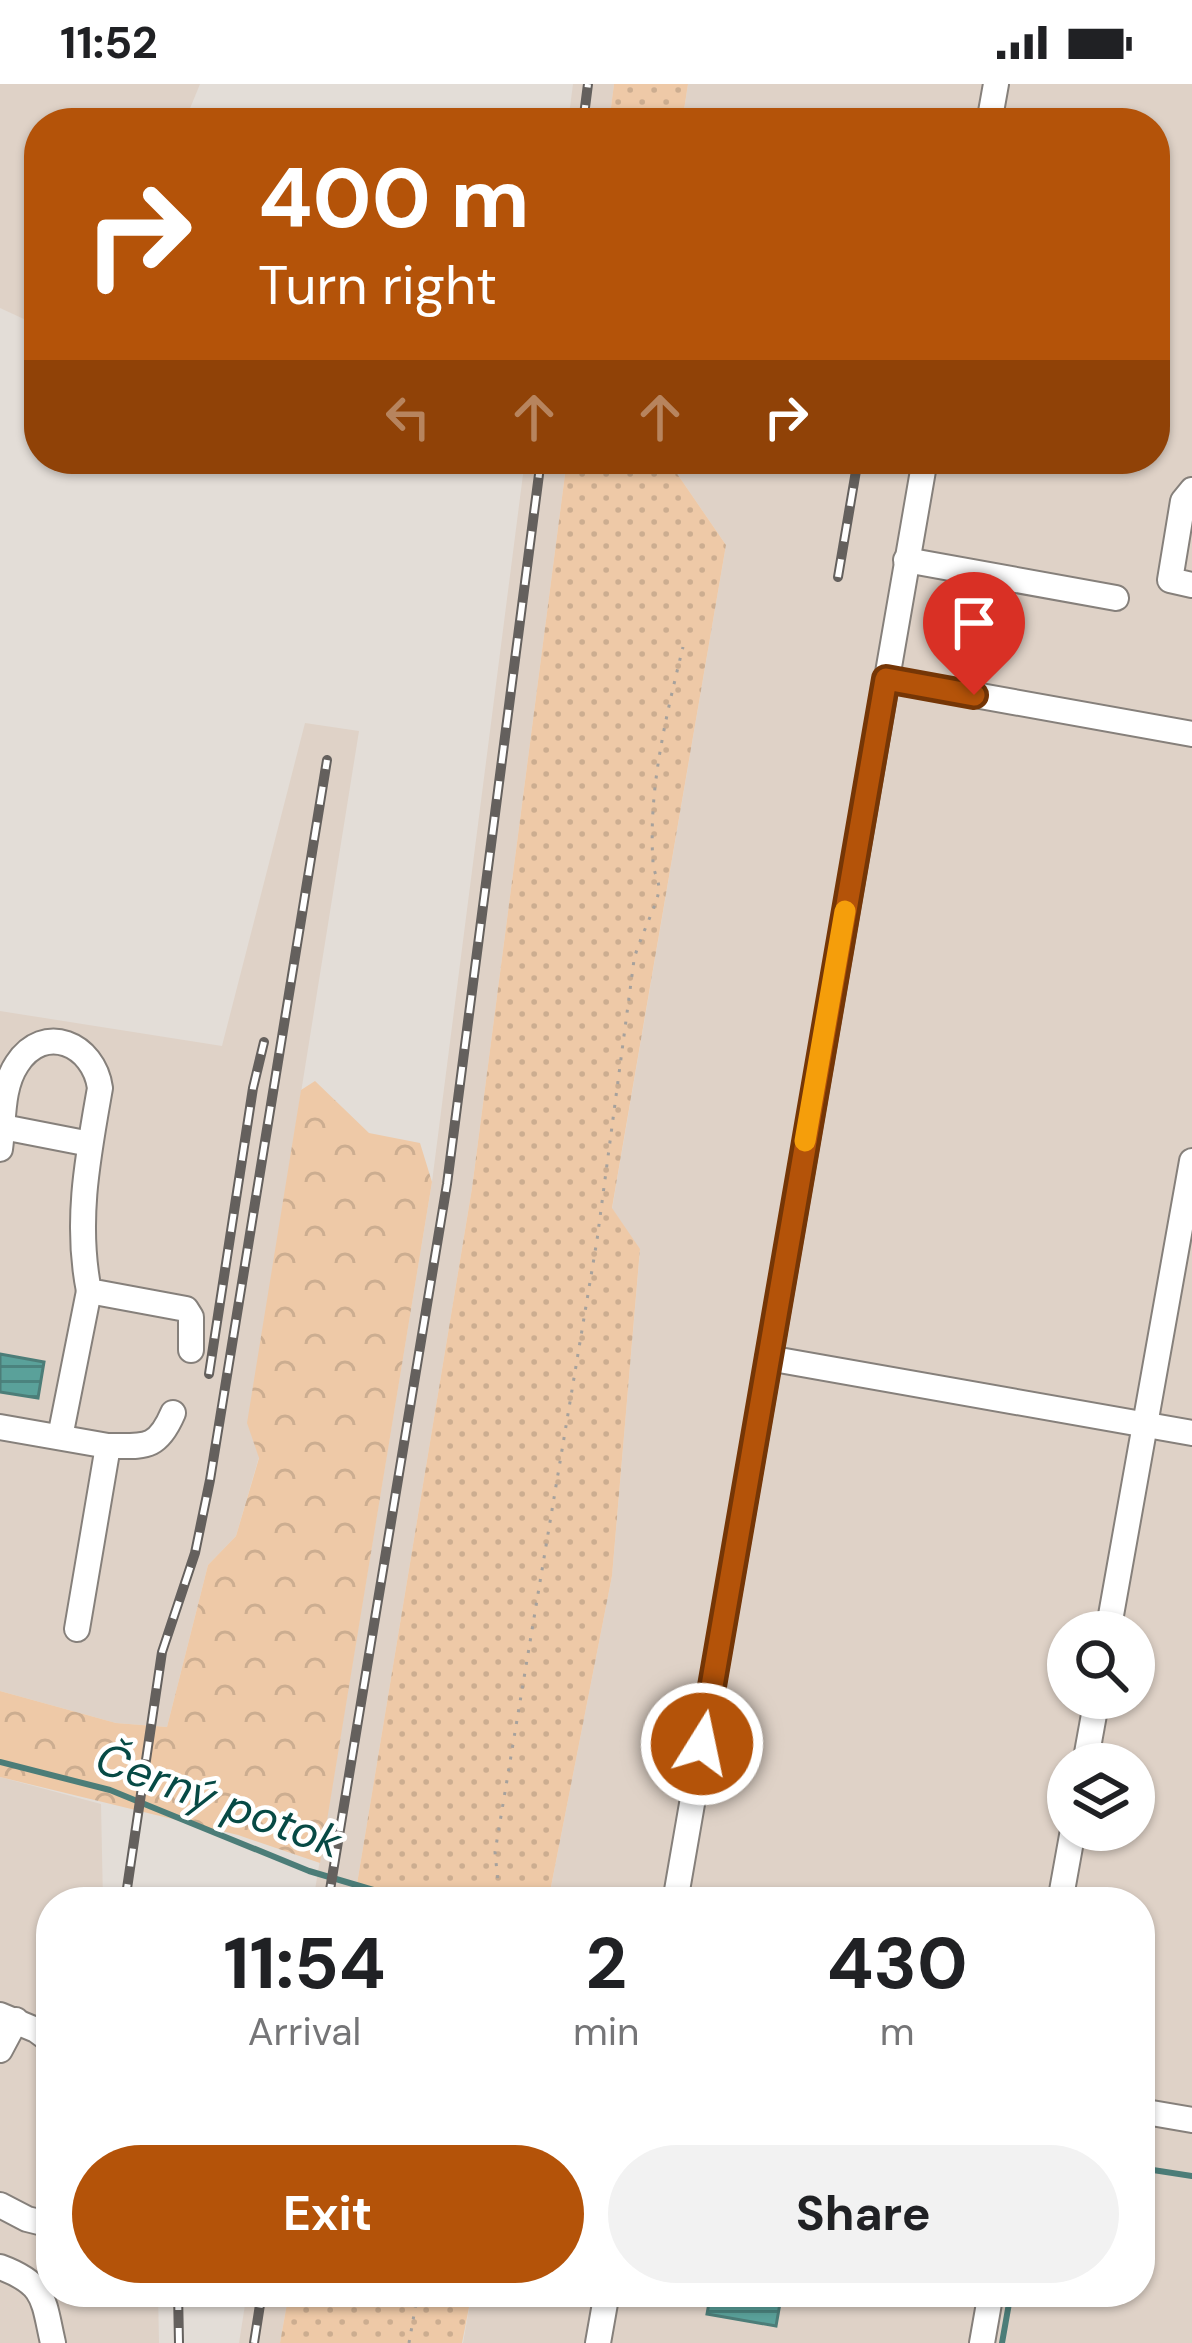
<!DOCTYPE html>
<html lang="en">
<head>
<meta charset="utf-8">
<style>
  body { margin:0; font-family:"DM Sans",sans-serif; background:#f2f2f2; color:#202124; height:100vh; display:flex; flex-direction:column; font-size:45px; white-space:nowrap }
  * { box-sizing:border-box; margin:0 }
  p { font-size:39px; color:#757577 }
  .icon { flex:none; width:66px; height:66px; fill:none; stroke:currentColor; stroke-width:2; stroke-linecap:round; stroke-linejoin:round }
  .map { position:relative; flex:1; overflow:hidden }
  .side { position:absolute; left:36px; top:1803px; width:1119px; height:420px; display:flex; flex-direction:column; background:#fff; border-radius:48px; box-shadow:0 3px 9px #0004 }
  .side>* { flex:none }
  .guide { position:absolute; left:24px; top:24px; width:1146px; height:366px; border-radius:48px; box-shadow:0 3px 9px #0004; background:#b45309; color:#fff; overflow:hidden }
  .buttons { position:absolute; left:1047px; top:1527px; display:grid; gap:24px }
  .buttons a { display:grid; place-items:center; width:108px; height:108px; border-radius:50%; background:#fff; box-shadow:0 3px 9px #0004; font-size:60px }
  .pin { position:absolute; display:grid; place-items:center; width:102px; height:102px; color:#fff; margin:-123px -51px; border-radius:50% 50% 50% 0; rotate:-45deg; box-shadow:0 0 12px #0007 }
  .pin .icon { rotate:45deg }
  .me { position:absolute; width:132px; margin:-66px; rotate:10deg; stroke-linejoin:round; filter:drop-shadow(0 0 9px #0008) }
  .turn { display:flex; align-items:center; gap:42px; height:252px; padding:0 36px; font-size:54px }
  .turn .icon { width:156px; height:156px; stroke-width:2.5 }
  .turn b { display:block; font-size:84px; line-height:102px }
  .lanes { display:flex; align-items:center; height:114px; padding:0 36px; background:#0003; justify-content:center; gap:60px; direction:ltr }
  .lanes .off { opacity:.35 }
  .eta { display:flex; justify-content:space-evenly; align-items:center; height:204px; text-align:center }
  .eta b { font-size:72px; font-weight:700; line-height:84px }
  .button { display:flex; gap:24px; margin-top:auto; padding:24px 36px }
  .button a { flex:1; height:138px; border-radius:72px; background:#b45309; color:#fff; font-size:48px; font-weight:700; line-height:138px; text-align:center }
  .button a+a { background:#f2f2f2; color:#202124 }
  .status { display:flex; justify-content:space-between; align-items:center; height:84px; padding:0 60px; background:#fff; direction:ltr }
  .status svg { height:33px; fill:currentColor }
  .map>svg:first-child { display:block }
  .built { fill:#dfd2c7; fill-rule:evenodd }
  .green { fill:url(#green-dots) }
  .forest { fill:url(#forest-crowns) }
  .water { fill:url(#water-rules); stroke:#4c7d78; stroke-width:3 }
  .lines { fill:none; stroke-linecap:round; stroke-linejoin:round }
  .stream { stroke:#4c7d78; stroke-width:6 }
  .minor-casing { stroke:#86807b; stroke-width:28 }
  .path { stroke:#a6a19c; stroke-width:3; stroke-dasharray:3 9; stroke-linecap:butt }
  .minor { stroke:#fff; stroke-width:24 }
  .rail-casing { stroke:#64605d; stroke-width:10 }
  .rail { stroke:#fff; stroke-width:6; stroke-dasharray:18; stroke-linecap:butt }
  .route-casing { stroke:#753606; stroke-width:30 }
  .route { stroke:#b45309; stroke-width:21 }
  .slow { stroke:#f59e0b; stroke-width:21 }
  .labels { text-anchor:middle; dominant-baseline:central; stroke-width:9; stroke-linejoin:round; paint-order:stroke }
  .water-label { font-size:45px; font-style:italic; fill:#074a45; stroke:#fff }
</style>
</head>
<body>
<div class="status"><b>11:52</b><svg viewBox="0 0 49 12"><path d="M0 12V9h3v3zM5 12V6h3v6zM10 12V3h3v9zM15 12V0h3v12zM26 1h20v11H26zM47 4h2v5h-2z"/></svg></div>
<div class="map">
<svg width="1192" height="2259" viewBox="0 0 1192 2259">
  <defs>
    <pattern id="green-dots" width="8" height="8" patternUnits="userSpaceOnUse" patternTransform="scale(3)"><rect width="8" height="8" fill="#eec9a7"/><path d="M2 2h.1M6 6h.1" fill="none" stroke="#ccad90" stroke-width="1.8" stroke-linecap="round"/></pattern>
    <pattern id="forest-crowns" width="20" height="18" patternUnits="userSpaceOnUse" patternTransform="scale(3)"><rect width="20" height="18" fill="#eec9a7"/><path d="M2 6a3 3 0 1 1 6 0M12 15a3 3 0 1 1 6 0" fill="none" stroke="#ccad90"/></pattern>
    <pattern id="water-rules" width="6" height="5" patternUnits="userSpaceOnUse" patternTransform="scale(3)"><rect width="6" height="5" fill="#5aa19a"/><path d="M0 2.5h6" fill="none" stroke="#4b837e"/></pattern>
  </defs>
  <rect width="100%" height="100%" fill="#e3ddd7"/>
  <g class="built">
    <polygon points="0,0 200,0 184,39 39,39 39,242 0,224"/>
    <polygon points="573,0 614,0 609,39 568,39"/>
    <path d="M688,0h504v2259h-729l9,-51h668v-390h-592l64,-326 28,-326 -28,-41 114,-664 -59,-86h488v-336h-473zM1068,1548h66v66h-66zM1068,1680h66v66h-66z"/>
    <polygon points="525,375 567,375 472,1104 354,1818 313,1818 432,1098"/>
    <polygon points="305,639 359,647 248,1339 259,1373 236,1452 208,1481 167,1643 116,1639 0,1607 0,927 222,962"/>
    <polygon points="0,1693 101,1720 103,1818 51,1818 51,2208 158,2208 159,2259 0,2259"/>
    <polygon points="247,2208 289,2208 280,2259 239,2259"/>
  </g>
  <g class="green">
    <polygon points="614,0 688,0 682,39 609,39"/>
    <polygon points="567,375 667,375 726,461 612,1124 640,1165 612,1492 548,1818 354,1818 472,1104"/>
    <polygon points="289,2208 472,2208 462,2259 280,2259"/>
  </g>
  <polygon class="forest" points="315,997 369,1049 420,1059 432,1098 320,1779 238,1751 0,1693 0,1607 116,1639 167,1643 208,1481 236,1452 259,1374 247,1339 301,1006"/>
  <g class="water">
    <polygon points="0,1270 44,1278 38,1314 0,1308"/>
    <polygon points="711,2208 782,2208 776,2242 707,2230"/>
  </g>
  <g class="lines">
    <g class="stream">
      <polyline points="0,1678 110,1706 309,1787 414,1818"/>
      <polyline points="1140,2084 1192,2092"/>
      <polyline points="1002,2259 1011,2208"/>
    </g>
    <g class="minor-casing">
      <g id="minor">
        <polyline points="989,39 996,0"/>
        <polyline points="1192,406 1183,417 1170,496 1192,501"/>
        <polyline points="906,476 1116,514"/>
        <polyline points="886,595 1192,650"/>
        <polyline points="3,1043 90,1060"/>
        <path d="M0,1065c4,-28 1,-61 17,-85 27,-42 77,-20 83,24 -12,68 -25,134 -11,203l97,18 5,8v33"/>
        <polyline points="768,1274 1192,1349"/>
        <polyline points="0,1343 108,1362 77,1545"/>
        <polyline points="60,1353 89,1207"/>
        <path d="M108,1362c37,0 49,4 65,-33"/>
        <polyline points="1108,1548 1192,1077"/>
        <polyline points="1085,1680 1097,1614"/>
        <polyline points="675,1818 925,375"/>
        <polyline points="1060,1818 1073,1746"/>
        <polyline points="0,1931 36,1946 51,1957"/>
        <polyline points="0,1966 16,1936"/>
        <polyline points="1140,2027 1192,2036"/>
        <polyline points="0,2121 27,2135 51,2141"/>
        <path d="M0,2183c46,17 43,32 53,76"/>
        <polyline points="598,2259 607,2208"/>
        <polyline points="982,2259 991,2208"/>
      </g>
    </g>
    <g class="path">
      <path d="M500,1818l-5,-50 102,-612 37,-280c4,-19 25,-59 25,-71 0,-9 -6,-18 -6,-27 -5,-72 13,-146 30,-215"/>
      <polyline points="409,2259 418,2208"/>
    </g>
    <use href="#minor" class="minor"/>
    <g class="rail-casing">
      <g id="rail">
        <polyline points="583,39 588,0"/>
        <polyline points="838,493 858,375"/>
        <polyline points="209,1290 253,1004 264,958"/>
        <polyline points="125,1818 162,1568 195,1469 210,1396 327,676"/>
        <polyline points="328,1818 447,1100 541,375"/>
        <polyline points="178,2208 179,2259"/>
        <polyline points="254,2259 262,2208"/>
      </g>
    </g>
    <use href="#rail" class="rail"/>
  </g>
  <g class="lines">
    <g class="route-casing">
      <polyline id="route" points="702,1660 886,595 974,611"/>
    </g>
    <use href="#route" class="route"/>
    <polyline class="slow" points="805,1057 845,827"/>
  </g>
  <g class="labels">
    <g class="water-label">
      <text transform="translate(219 1716) rotate(20)">Černý potok</text>
    </g>
  </g>
</svg>
<div class="buttons">
<a><svg class="icon" aria-label="search" viewBox="0 0 24 24"><circle cx="10" cy="10" r="6"/><path d="M15 15l6 6"/></svg></a>
<a><svg class="icon" aria-label="layers" viewBox="0 0 24 24"><path d="M12 4l9 5-9 5-9-5zM3 14l9 5 9-5"/></svg></a>
</div>
<div class="pin" style="left:974px;top:611px;background:#d93025"><svg class="icon" aria-label="arrive" viewBox="0 0 24 24"><path d="M6 21V4h12l-3 4 3 4H6"/></svg></div>
<svg class="me" style="left:702px;top:1660px" viewBox="-20 -20 40 40"><circle r="17" fill="#b45309" stroke="#fff" stroke-width="3"/><path d="M0-11L8 9 0 5-8 9z" fill="#fff"/></svg>
<div class="guide">
<div class="turn"><svg class="icon" aria-label="right" viewBox="0 0 24 24"><path d="M7 20v-9h11M14 6l5 5-5 5"/></svg><div><b>400 m</b>Turn right</div></div>
<div class="lanes"><svg class="icon off" aria-label="left" viewBox="0 0 24 24"><path d="M17 20v-9H6M10 6l-5 5 5 5"/></svg><svg class="icon off" aria-label="ahead" viewBox="0 0 24 24"><path d="M12 20V5M6 11l6-6 6 6"/></svg><svg class="icon off" aria-label="ahead" viewBox="0 0 24 24"><path d="M12 20V5M6 11l6-6 6 6"/></svg><svg class="icon" aria-label="right" viewBox="0 0 24 24"><path d="M7 20v-9h11M14 6l5 5-5 5"/></svg></div>
</div>
<section class="side">
<div class="eta">
<div><b>11:54</b><p>Arrival</p></div>
<div><b>2</b><p>min</p></div>
<div><b>430</b><p>m</p></div>
</div>
<div class="button"><a>Exit</a><a>Share</a></div>
</section>
</div>
</body>
</html>
